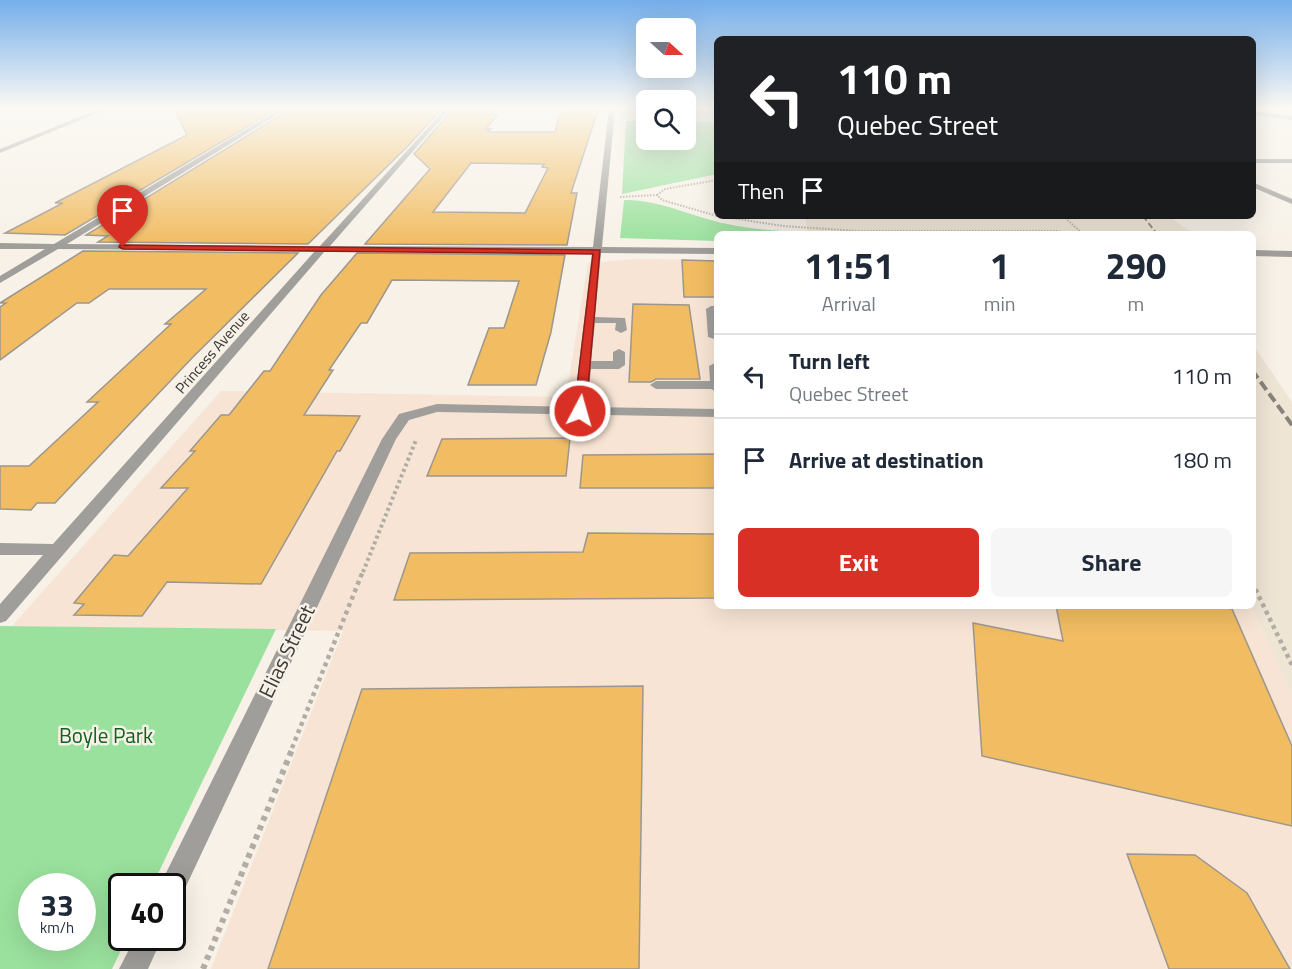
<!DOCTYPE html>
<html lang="en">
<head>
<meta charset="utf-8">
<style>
  body { margin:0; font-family:"Titillium Web",sans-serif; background:#f6f6f7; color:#1f2937; height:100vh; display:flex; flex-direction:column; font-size:22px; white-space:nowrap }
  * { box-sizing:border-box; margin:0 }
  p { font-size:20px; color:#747a83 }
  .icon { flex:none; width:33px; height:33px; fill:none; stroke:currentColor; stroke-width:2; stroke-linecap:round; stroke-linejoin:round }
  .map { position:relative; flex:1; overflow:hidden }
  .drawer { position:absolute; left:714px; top:231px; width:542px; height:378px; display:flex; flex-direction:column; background:#fff; border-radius:9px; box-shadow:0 6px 24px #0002 }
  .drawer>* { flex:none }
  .guide { position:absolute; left:714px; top:36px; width:542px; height:183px; border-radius:9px; box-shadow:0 6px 24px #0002; background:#202124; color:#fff; overflow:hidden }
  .needle { width:39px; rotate:111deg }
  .fabs { position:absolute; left:636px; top:18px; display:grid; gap:12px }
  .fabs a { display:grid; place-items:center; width:60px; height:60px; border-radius:9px; background:#fff; box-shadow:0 6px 24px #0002; font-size:30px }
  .speed { position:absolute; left:18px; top:873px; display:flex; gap:12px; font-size:30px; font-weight:700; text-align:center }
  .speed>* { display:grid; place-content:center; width:78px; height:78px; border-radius:50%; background:#fff; box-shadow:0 6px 24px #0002; line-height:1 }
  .speed small { font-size:15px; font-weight:400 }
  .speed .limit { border:3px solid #111; border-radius:9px; background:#fff; color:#111 }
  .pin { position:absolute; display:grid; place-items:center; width:51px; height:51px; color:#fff; margin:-62px -26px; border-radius:50% 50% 50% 0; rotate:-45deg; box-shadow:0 0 6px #0007 }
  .pin .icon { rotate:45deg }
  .me { position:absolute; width:66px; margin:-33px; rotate:6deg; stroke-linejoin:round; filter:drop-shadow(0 0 4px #0008) }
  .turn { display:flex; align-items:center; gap:21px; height:126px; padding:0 24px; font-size:27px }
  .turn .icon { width:78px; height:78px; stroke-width:2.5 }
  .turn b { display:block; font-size:42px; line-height:51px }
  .then { display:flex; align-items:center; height:57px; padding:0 24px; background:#0003; gap:12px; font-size:22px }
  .eta { display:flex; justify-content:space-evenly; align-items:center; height:102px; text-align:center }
  .eta b { font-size:36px; font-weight:700; line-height:42px }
  .primary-button { display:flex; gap:12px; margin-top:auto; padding:12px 24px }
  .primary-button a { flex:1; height:69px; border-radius:9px; background:#d93025; color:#fff; font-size:24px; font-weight:700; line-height:69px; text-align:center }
  .primary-button a+a { background:#f6f6f7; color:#1f2937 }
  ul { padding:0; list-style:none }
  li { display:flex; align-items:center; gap:18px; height:84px; padding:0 24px; border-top:2px solid #e0e1e3 }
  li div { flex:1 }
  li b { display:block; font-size:22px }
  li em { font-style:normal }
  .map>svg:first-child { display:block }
  .industrial { fill:#f7e4d4 }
  .built { fill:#efe5d5 }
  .green { fill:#9ae19d; fill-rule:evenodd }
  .building { fill:#f1bc62; stroke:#9c978e; stroke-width:1.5; fill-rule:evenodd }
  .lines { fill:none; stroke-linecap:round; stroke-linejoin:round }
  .path-far3 { stroke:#b1ada5; stroke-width:2; stroke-dasharray:1.5 1.5; stroke-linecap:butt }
  .path-far2 { stroke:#b1ada5; stroke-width:4; stroke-dasharray:3 3; stroke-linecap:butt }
  .path-far1 { stroke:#b1ada5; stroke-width:4.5; stroke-dasharray:4 4; stroke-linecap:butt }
  .path { stroke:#b1ada5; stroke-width:6; stroke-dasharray:5 5; stroke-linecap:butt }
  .minor { fill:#a09e9a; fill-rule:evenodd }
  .rail-far1 { stroke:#86837c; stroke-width:2; stroke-dasharray:6 3; stroke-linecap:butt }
  .rail { stroke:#86837c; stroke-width:4; stroke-dasharray:10 4.5; stroke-linecap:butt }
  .route { fill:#d93025; stroke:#8d1f18; stroke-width:1.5 }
  .labels { text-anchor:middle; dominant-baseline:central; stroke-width:5; stroke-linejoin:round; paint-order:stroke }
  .far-street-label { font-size:15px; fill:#3d3b37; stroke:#f7f1e7 }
  .near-street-label { font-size:21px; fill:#3d3b37; stroke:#f7f1e7 }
  .near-park-label { font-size:21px; fill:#126120; stroke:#f7f1e7 }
</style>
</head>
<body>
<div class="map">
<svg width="1292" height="969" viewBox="0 0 1292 969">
  <rect width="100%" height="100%" fill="#f7f1e7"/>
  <polygon class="industrial" points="635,259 717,260 717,606 1251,606 1292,694 1292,969 211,969 343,631 12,626 221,391 566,397 588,263"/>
  <g class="built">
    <polygon points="805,216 1168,216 1194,234 814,234 808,233"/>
    <polygon points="1253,345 1292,402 1292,694 1251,606"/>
  </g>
  <g class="green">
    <polygon points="626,121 646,121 646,140 686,140 686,122 717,122 717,174 622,194"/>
    <path d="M624,200c34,-1 69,17 103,24 28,6 58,7 87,10h-97v7l-97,-3z"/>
    <path d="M0,626l276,3 -124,257h-30v52h5l-15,31h-112zM32,886h50v52h-50z"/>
  </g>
  <g class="building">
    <polygon points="175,110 275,110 65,235 5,233 63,203 55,203 187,135"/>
    <polygon points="289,110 441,110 407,147 308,244 98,242 108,236 86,235"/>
    <path d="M452,110h42l-4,4h8l-12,15h5l-3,3h67l5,-19h9l1,-3h28l-27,83h6l-10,52 -202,-1 65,-75 -16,-15zM471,163l73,1 -2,3 6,1 -23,45 -92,-1z"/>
    <polygon points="83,251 298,253 192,358 55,503 37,503 31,510 0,509 0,466 29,466 98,402 87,402 171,324 165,324 206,289 109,289 89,303 77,303 0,360 0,307 6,303 0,303"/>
    <polygon points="357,253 565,255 551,332 536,385 468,385 489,328 504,328 519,281 392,280 367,323 361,323 329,370 333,370 304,415 360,416 340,451 337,451 261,584 167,582 142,616 74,615 84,604 74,603 114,555 128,556 188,488 161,488 195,451 190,451 221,415 229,415 264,371 270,371 321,295"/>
    <polygon points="682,260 717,261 717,297 684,297"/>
    <polygon points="633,304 689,305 700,379 656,379 651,382 629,382"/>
    <polygon points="570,438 566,476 427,476 442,439"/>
    <polygon points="717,454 717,488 580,488 583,455"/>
    <polygon points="588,533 717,534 717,598 394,600 410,553 583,552"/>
    <polygon points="1056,606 1218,606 1232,609 1292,746 1292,826 982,756 973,623 1063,641"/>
    <polygon points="643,686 639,969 268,969 362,689"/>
    <polygon points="1127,854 1195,855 1247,893 1290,969 1169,969"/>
  </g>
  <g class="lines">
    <g class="path-far3">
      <polyline points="657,195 665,189 717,180"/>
      <polyline points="620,197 657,195 662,200 717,216"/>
      <polyline points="718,216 783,226 858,231 1059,231 1063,234"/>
      <polyline points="1063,216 1083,234"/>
    </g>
    <polyline class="path-far2" points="363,572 416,440"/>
    <g class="path-far1">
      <polyline points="1252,582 1292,665"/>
      <polyline points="292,748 363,571"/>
    </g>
    <polyline class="path" points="203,969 293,747"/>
    <g class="minor">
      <polygon points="99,109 107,109 0,153 0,149"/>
      <polygon points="280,109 287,109 67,244 320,246 445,109 450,109 330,246 593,247 609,109 615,109 602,247 717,248 717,254 601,253 595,317 625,318 627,330 621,333 615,330 616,323 595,323 591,361 613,361 613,352 619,349 625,352 625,365 619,369 591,369 587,407 717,409 717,417 437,412 409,420 396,439 181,897 172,900 172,886 160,886 163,879 382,439 399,414 437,404 574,407 592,253 325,251 6,621 0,623 0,604 43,555 0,555 0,543 53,544 315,251 58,249 0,283 0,276 45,249 0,249 0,243 54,244"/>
      <polygon points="1252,111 1292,116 1292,120 1252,115"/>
      <rect x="1252" y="159" width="40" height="4"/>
      <polygon points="1252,182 1292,199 1292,204 1252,187"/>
      <polygon points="1252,250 1292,251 1292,257 1252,256"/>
      <polygon points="711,306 717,306 717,340 708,337 706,309"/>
      <polygon points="717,362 717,392 711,389 656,389 650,385 656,381 710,381 709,366"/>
      <polygon points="135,938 162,938 148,969 119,969"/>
    </g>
    <polyline class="rail-far1" points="1143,216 1157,234"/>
    <polyline class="rail" points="1252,370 1292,425"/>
  </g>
  <linearGradient id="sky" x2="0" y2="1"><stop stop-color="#75aeea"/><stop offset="0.44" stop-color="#fbf9f4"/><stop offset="1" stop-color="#fbf9f4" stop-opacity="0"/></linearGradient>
  <rect width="1292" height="245" fill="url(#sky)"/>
  <polygon class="route" points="120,245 600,250 586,411 580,415 574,411 593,254 123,249 119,247"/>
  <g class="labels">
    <g class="far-street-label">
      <text transform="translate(212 352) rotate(-49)">Princess Avenue</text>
    </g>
    <g class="near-street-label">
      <text transform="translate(286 651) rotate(-64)">Elias Street</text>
    </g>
    <g class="near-park-label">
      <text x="106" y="735">Boyle Park</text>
    </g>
  </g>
</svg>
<div class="fabs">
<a><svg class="needle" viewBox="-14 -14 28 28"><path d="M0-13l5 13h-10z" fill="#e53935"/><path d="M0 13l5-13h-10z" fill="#747a83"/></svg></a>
<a><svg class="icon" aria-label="search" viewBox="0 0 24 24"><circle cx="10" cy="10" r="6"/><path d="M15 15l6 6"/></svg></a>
</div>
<div class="speed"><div>33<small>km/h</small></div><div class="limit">40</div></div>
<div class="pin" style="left:123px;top:247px;background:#d93025"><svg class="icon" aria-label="arrive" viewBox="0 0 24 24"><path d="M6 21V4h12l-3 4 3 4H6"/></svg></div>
<svg class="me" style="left:580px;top:411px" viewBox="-20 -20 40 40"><circle r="17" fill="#d93025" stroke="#fff" stroke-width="3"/><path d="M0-11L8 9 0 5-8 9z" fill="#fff"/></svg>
<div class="guide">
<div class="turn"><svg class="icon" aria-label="left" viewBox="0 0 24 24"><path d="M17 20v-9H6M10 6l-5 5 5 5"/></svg><div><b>110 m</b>Quebec Street</div></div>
<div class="then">Then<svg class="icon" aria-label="arrive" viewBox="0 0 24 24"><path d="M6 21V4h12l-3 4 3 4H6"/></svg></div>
</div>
<section class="drawer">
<div class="eta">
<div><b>11:51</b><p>Arrival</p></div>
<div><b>1</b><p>min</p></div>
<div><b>290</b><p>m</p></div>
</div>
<ul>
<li><svg class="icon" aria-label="left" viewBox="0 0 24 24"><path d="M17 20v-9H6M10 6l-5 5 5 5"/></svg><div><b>Turn left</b><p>Quebec Street</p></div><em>110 m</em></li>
<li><svg class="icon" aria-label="arrive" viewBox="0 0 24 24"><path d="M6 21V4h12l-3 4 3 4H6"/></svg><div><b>Arrive at destination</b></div><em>180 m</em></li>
</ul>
<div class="primary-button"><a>Exit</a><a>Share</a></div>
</section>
</div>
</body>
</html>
